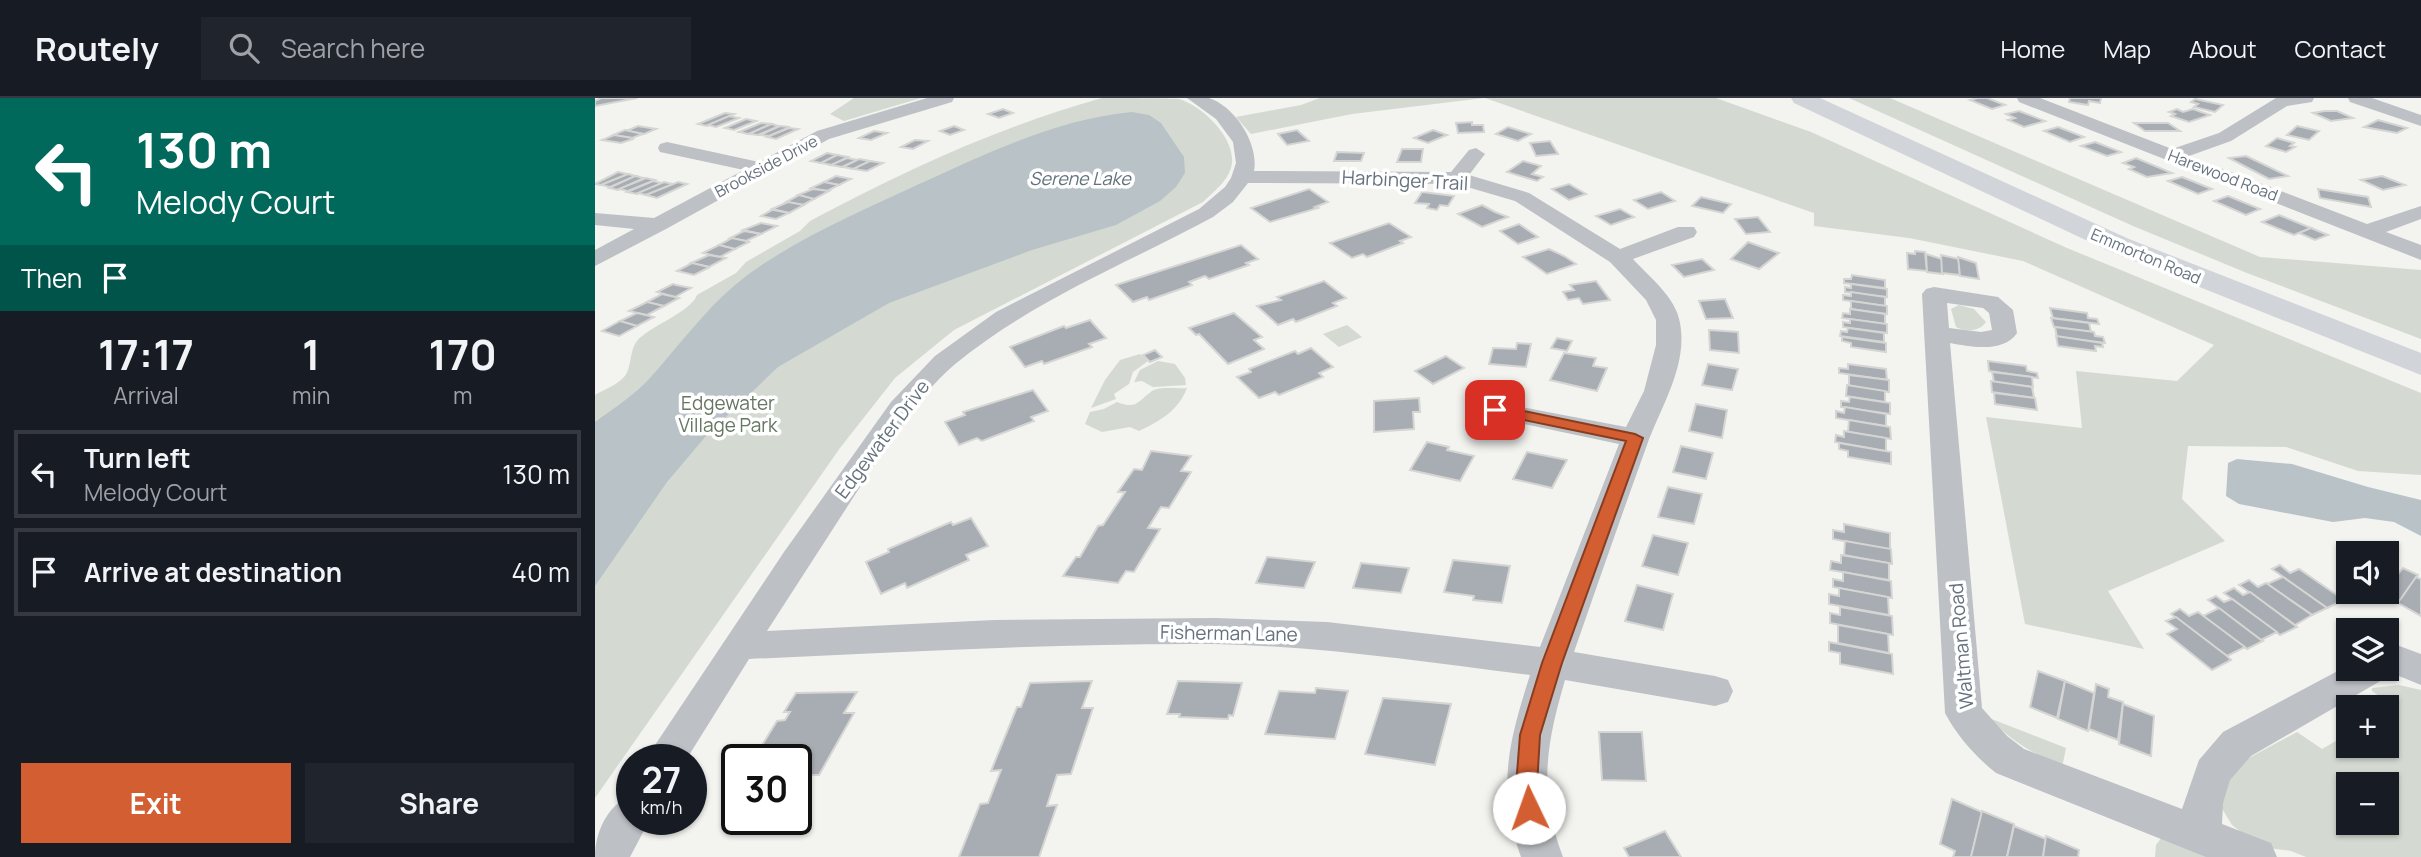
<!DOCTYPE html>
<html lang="en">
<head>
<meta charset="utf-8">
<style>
  body { margin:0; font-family:Manrope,sans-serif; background:#20242c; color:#f1f3f6; height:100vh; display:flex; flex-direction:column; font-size:26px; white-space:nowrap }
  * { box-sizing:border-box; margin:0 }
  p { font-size:23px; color:#9ea1a6 }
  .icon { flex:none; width:38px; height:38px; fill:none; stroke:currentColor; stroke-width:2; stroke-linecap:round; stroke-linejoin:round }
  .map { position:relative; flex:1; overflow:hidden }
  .drawer { display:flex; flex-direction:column; background:#171b24; width:595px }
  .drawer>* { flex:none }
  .hud { background:#00695c; color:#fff; overflow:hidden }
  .controls { position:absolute; left:1741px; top:443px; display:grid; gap:14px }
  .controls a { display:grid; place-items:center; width:63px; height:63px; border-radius:0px; background:#171b24; box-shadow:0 2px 5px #0004; font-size:35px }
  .speed { position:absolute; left:21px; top:646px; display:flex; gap:14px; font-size:35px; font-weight:700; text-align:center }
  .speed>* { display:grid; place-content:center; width:91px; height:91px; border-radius:50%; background:#171b24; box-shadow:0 2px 5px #0004; line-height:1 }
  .speed small { font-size:18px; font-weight:400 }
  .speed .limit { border:4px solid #111; border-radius:10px; background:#fff; color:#111 }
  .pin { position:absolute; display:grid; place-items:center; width:60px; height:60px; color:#fff; margin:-30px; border-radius:14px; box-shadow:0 4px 10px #0006 }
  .me { position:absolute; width:77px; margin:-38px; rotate:357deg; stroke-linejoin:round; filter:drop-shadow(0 0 5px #0008) }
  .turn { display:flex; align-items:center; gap:24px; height:147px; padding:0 21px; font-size:32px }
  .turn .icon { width:91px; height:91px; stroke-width:2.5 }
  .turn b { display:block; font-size:49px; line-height:60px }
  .then { display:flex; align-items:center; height:66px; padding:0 21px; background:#0003; gap:14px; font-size:26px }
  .eta { display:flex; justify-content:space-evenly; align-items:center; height:119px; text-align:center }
  .eta b { font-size:42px; font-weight:700; line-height:49px }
  .cta { display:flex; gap:14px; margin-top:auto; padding:14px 21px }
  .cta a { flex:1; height:80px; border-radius:0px; background:#d35e31; color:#fff; font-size:28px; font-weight:700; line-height:80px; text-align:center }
  .cta a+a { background:#20242c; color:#f1f3f6 }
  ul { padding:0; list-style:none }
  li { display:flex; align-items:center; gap:21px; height:88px; margin:0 14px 10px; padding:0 7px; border:4px solid #363941; border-radius:0px }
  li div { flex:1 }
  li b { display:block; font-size:26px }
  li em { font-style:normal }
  header { display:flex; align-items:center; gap:42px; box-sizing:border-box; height:98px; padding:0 35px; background:#171b24; border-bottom:2px solid #363941 }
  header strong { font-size:33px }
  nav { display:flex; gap:38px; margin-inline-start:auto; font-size:24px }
  .search { width:490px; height:63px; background:#20242c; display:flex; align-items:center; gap:18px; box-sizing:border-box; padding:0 24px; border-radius:0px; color:#9ea1a6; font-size:26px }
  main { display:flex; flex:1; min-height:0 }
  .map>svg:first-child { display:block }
  .green { fill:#d4dad1; fill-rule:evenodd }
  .water { fill:#b9c2c7 }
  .building { fill:#a7adb2; stroke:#d5d5d3; stroke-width:2 }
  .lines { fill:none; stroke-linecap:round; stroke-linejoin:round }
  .minor { fill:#bdc0c4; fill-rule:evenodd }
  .major { fill:#d1d5d9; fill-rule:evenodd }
  .route { fill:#d35e31; stroke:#893d20; stroke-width:2 }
  .labels { text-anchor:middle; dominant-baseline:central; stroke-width:7; stroke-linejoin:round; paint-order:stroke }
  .far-street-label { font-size:16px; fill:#65727e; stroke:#fff }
  .far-water-label { font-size:18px; font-style:italic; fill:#61737c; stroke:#fff }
  .street-label { font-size:19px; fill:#65727e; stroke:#fff }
  .park-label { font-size:19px; fill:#667663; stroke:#fff }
</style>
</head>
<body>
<header>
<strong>Routely</strong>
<div class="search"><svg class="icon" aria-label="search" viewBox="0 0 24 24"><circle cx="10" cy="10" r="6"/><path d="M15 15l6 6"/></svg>Search here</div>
<nav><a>Home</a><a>Map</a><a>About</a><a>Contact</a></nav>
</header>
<main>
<section class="drawer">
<div class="hud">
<div class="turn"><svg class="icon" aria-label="left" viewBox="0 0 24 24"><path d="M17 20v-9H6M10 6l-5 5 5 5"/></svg><div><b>130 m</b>Melody Court</div></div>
<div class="then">Then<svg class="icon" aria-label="arrive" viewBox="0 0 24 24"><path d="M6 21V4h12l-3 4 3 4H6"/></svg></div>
</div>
<div class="eta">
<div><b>17:17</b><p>Arrival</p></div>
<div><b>1</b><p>min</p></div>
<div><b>170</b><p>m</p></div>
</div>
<ul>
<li><svg class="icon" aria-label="left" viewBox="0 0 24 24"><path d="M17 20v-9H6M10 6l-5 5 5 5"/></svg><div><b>Turn left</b><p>Melody Court</p></div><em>130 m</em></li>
<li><svg class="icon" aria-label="arrive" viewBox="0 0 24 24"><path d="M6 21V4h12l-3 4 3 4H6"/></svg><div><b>Arrive at destination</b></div><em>40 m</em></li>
</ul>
<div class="cta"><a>Exit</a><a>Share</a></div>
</section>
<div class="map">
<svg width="1826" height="759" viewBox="0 0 1826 759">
  <rect width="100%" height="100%" fill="#f3f3f0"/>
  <g class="green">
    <polygon points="259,0 326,0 249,23 235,16"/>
    <path d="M507,0c22,0 57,0 77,1 24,7 60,42 52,69 -4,14 -18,24 -28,34l-249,128 -59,48 -55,70 -245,350v-403c8,-5 22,-10 29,-18 8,-8 5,-26 13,-36 11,-14 54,-29 60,-46l39,-22 10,-11 54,-31 10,-10c97,-51 186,-93 292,-123z"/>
    <polygon points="725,0 889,0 757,16 656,36 641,19 706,7"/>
    <polygon points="890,0 1121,0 1216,34 1472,150 1826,295 1826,377 1763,373 1691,349 1593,348 1587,401 1630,443 1513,493 1549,551 1430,526 1391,319 1487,330 1481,273 1582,283 1619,247 1428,163 1314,140 1219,128 1219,115"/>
    <polygon points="1254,0 1295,0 1665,159 1826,172 1826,241 1652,175 1538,128"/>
    <path d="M1364,207l15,4 12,13c-7,10 -20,10 -30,5l-5,-18z"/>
    <polygon points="752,227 767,239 744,249 728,236"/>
    <polygon points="545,256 553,263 538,274 534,286 519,296 521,301 496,310 510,282 525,262"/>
    <polygon points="563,263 580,266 590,280 591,287 558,289 547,283 539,284 545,272"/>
    <path d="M592,290c-9,23 -27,33 -48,43l-9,-4 -28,5 -17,-8 5,-12 14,-3 13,-7c20,8 21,-1 35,-11 8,-5 26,-2 35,-3z"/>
    <path d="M1804,587l22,5v167h-115l-15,-6 -31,-4 -28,-22 -11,-18v-9l11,-24 15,-15 50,-27 25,17 26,-15 1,12h38v-34l7,-5 -22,-16v-3zM1754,686h38v38h-38z"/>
    <path d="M1394,620l77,30 -3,15 -2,2c-31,-13 -48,-23 -72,-47z"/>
    <polygon points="1567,739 1615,759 1560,759 1561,747"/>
  </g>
  <g class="water">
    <path d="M537,14l17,3 12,8 23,34 1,16 -9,14 -16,14 -44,24 -84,25 -143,53 -111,64 -72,69 -39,46 -72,104v-164c18,-13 39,-27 54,-43 29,-32 54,-67 86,-94 49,-41 124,-73 182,-100 69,-31 139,-66 215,-73z"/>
    <polygon points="1642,361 1697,366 1773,389 1826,402 1826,438 1799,424 1770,420 1738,424 1644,406 1631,398 1633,365"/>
  </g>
  <g class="building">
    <polygon points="6,0 42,0 0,8 0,3"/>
    <polygon points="1383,0 1392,0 1410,7 1397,11 1375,2"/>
    <polygon points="1475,0 1506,0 1505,5 1494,3 1493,7 1474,4"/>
    <polygon points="1600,1 1628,7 1620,14 1599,9 1603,6 1596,4"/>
    <polygon points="408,11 418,15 404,20 393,16"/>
    <polygon points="1582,11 1588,14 1598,11 1615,17 1594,24 1576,18 1580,16 1574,14"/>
    <polygon points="1424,13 1450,23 1429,29 1413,22 1420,20 1411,16"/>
    <polygon points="1730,13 1742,13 1758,20 1736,23 1718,15"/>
    <polygon points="130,15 139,16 112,28 103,26"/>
    <polygon points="134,18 144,20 121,29 113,27"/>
    <polygon points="151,21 161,23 139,32 130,30"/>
    <polygon points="1783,22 1812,30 1802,35 1769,29"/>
    <polygon points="877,24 877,27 888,27 889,34 863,35 861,25"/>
    <polygon points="166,25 176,26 154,36 144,34"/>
    <polygon points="1539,25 1573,25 1585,33 1550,33"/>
    <polygon points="176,26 184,28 163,37 154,36"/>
    <polygon points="43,28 61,31 49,36 31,33"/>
    <polygon points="185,28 195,29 174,38 165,37"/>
    <polygon points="359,28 369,32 355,37 345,33"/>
    <polygon points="1702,28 1724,33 1714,42 1692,37"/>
    <polygon points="913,29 936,36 923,43 901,36"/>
    <polygon points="1463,29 1489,39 1475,44 1449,33"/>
    <polygon points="194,30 203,31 181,41 172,39"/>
    <polygon points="30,32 48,36 37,40 18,37"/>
    <polygon points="702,32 714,43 692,47 683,36"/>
    <polygon points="838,32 852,37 833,45 819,40"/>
    <polygon points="279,33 292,35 276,42 264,40"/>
    <polygon points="19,37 37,40 38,41 26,45 7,42"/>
    <polygon points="1682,40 1699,45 1695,48 1700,49 1691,54 1671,48"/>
    <polygon points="320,42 333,43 318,51 306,49"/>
    <polygon points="955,43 963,56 941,58 935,45"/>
    <polygon points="1500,44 1526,54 1512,58 1486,48"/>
    <polygon points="807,51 828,51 826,64 802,64"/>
    <polygon points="742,54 769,55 766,63 739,63"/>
    <polygon points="232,55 242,57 226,65 216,63"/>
    <polygon points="242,57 253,59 237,67 226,65"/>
    <polygon points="1651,58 1693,78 1674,81 1634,60"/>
    <polygon points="252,60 262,62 247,69 236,67"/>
    <polygon points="1541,60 1577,75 1552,79 1534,71 1539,69 1528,65"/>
    <polygon points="264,61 275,63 259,71 248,69"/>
    <polygon points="275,63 288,65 272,73 258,71"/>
    <polygon points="928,63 946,68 937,76 948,79 942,83 912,74"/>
    <polygon points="23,74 33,76 6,87 0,86"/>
    <polygon points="33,76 41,78 15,89 6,87"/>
    <polygon points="40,78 49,80 23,92 14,90"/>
    <polygon points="241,78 256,81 244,87 229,84"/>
    <polygon points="1787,78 1810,87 1788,92 1766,82"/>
    <polygon points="1587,79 1617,91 1603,96 1573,83"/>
    <polygon points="51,80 60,82 33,93 24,91"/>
    <polygon points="58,83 67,85 42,96 32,94"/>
    <polygon points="69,84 78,86 51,97 43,95"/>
    <polygon points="83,84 92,86 62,100 51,97"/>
    <polygon points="229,84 244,87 232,93 216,90"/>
    <polygon points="974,86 991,96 974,102 957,91"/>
    <polygon points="218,91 234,93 219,101 203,97"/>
    <polygon points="714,91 733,104 720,109 723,110 675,124 656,110"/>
    <polygon points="1723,91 1773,99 1776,109 1725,100"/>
    <polygon points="827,94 859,98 853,108 845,107 842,112 832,110 834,106 820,105"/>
    <polygon points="1066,94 1080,103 1053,111 1039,102"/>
    <polygon points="204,97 219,101 208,107 191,104"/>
    <polygon points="1633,98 1665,111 1651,117 1619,103"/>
    <polygon points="1106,99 1136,106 1128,115 1097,108"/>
    <polygon points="193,104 209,107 194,115 177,111"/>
    <polygon points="887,107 900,114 913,119 887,129 863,116"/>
    <polygon points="1025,111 1039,119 1016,127 1001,118"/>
    <polygon points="177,112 179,112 194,115 181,121 166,118"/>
    <polygon points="1684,117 1716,130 1699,137 1667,124"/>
    <polygon points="1163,119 1175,134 1151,136 1140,121"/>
    <polygon points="166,125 182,128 166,136 148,132"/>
    <polygon points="794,125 816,139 805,143 808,145 772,159 768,156 757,160 735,145"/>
    <polygon points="924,126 943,139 923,146 905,133"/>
    <polygon points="1716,130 1733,137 1720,142 1704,135"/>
    <polygon points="149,133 166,136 151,143 135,140"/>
    <polygon points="137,140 151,143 154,144 140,151 124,147"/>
    <polygon points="1153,144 1181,154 1184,155 1164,171 1136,161"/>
    <polygon points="124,147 140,151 125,159 108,155"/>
    <polygon points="646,147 663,161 651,165 654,167 614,181 610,178 594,184 597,187 554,202 552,199 538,204 521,187"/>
    <polygon points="954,151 969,158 981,166 952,176 928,159"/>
    <polygon points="1320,153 1330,154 1332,173 1313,171 1312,155 1320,156"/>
    <polygon points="1331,156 1347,161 1348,176 1332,174"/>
    <polygon points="114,157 131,160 114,169 96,165"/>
    <polygon points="1346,157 1364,161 1365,177 1347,175"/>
    <polygon points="1363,159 1381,165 1384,181 1365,178"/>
    <polygon points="1107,161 1119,172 1089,179 1077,167"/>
    <polygon points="97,165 114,169 115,169 99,177 82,173"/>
    <polygon points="1257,177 1290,182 1290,190 1249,185 1249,181 1256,181"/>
    <polygon points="729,183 751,200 738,205 742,208 701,224 698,221 683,227 662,208 686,202 682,199"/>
    <polygon points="1001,183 1015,202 988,206 984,200 973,202 968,194 979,192 975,187"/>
    <polygon points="78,186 81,187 96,190 80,199 62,194"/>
    <polygon points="1256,186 1292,191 1292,199 1250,194 1250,189 1256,190"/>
    <polygon points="1256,194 1290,199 1290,208 1248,202 1248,197 1256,198"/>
    <polygon points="67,196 80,199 84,200 69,208 52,204"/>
    <polygon points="1130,201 1138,220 1111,221 1104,203"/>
    <polygon points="1256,203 1292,208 1292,216 1256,211"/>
    <polygon points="52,204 69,208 52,217 34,213"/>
    <polygon points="1455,210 1492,215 1493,220 1502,221 1504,226 1458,220"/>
    <polygon points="1255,211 1290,216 1290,226 1247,220 1248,215 1255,216"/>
    <polygon points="42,215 59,219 42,228 25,223"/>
    <polygon points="639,215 667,239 659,242 669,251 633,266 604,236 601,237 594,230"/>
    <polygon points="1456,220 1494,225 1496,234 1459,229"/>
    <polygon points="1255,221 1292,226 1292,235 1248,229 1248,224 1255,225"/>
    <polygon points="495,222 511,240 494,246 497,249 449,266 447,263 430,269 415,249 469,228 471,230"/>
    <polygon points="25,223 42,228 24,238 7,233"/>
    <polygon points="1460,229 1499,234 1500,238 1508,239 1510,245 1462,239"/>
    <polygon points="1253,230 1289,235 1289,244 1245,238 1246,233 1252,234"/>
    <polygon points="1114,232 1143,234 1144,255 1115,252"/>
    <polygon points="1461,238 1507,245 1508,249 1500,248 1501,253 1463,248"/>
    <polygon points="1247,239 1291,245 1291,254 1256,249 1256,245 1247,243"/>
    <polygon points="962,240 977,243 972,253 956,250"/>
    <polygon points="922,245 936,246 931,269 894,266 898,250 921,251"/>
    <polygon points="716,250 738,269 724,275 728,279 684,297 680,294 664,300 642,279 656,274 654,271 700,253 703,256"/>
    <polygon points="560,252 567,259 555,264 548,257"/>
    <polygon points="969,255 1001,260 998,268 1012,270 1002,293 955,282"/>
    <polygon points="851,258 869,270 838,286 820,273"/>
    <polygon points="1393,263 1431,268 1432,273 1442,275 1443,280 1394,273"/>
    <polygon points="1113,266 1143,271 1137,292 1107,287"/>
    <polygon points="1253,266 1291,271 1292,282 1244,275 1244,270 1253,271"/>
    <polygon points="1397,274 1437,279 1438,289 1399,284"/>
    <polygon points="1254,277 1294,282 1294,294 1254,288"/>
    <polygon points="1396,283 1437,289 1439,300 1397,294"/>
    <polygon points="1252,287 1290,293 1290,304 1251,298"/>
    <polygon points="438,292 453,313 436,319 439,323 387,343 382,340 364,347 350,324 370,317 368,314"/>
    <polygon points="1399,295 1440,300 1442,312 1400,306"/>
    <polygon points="1255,299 1295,305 1295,316 1246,309 1246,303 1254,304"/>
    <polygon points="824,300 825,314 818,314 819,331 779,334 779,303"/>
    <polygon points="1101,306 1132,312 1127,340 1094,333"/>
    <polygon points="1250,309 1291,316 1291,328 1241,320 1241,313 1249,315"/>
    <polygon points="1254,322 1295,329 1296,341 1253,334"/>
    <polygon points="1249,333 1291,340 1291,353 1240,344 1241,337 1249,339"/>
    <polygon points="832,344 854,349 852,352 879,358 865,383 815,372"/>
    <polygon points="1244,345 1296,354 1296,366 1253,359 1253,353 1244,351"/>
    <polygon points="1086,348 1118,355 1111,381 1078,374"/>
    <polygon points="556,353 596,358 586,373 596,374 574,410 566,409 553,430 565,431 539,474 531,473 523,485 468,478 481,459 485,459 503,428 508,427 530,394 523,394 539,371 547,372"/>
    <polygon points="932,354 972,362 957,390 918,381"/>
    <polygon points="1073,389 1107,396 1099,426 1063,419"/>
    <polygon points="376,420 393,448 371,457 374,462 312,490 310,485 286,496 271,464 294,454 293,451 356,424 358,427"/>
    <polygon points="1249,426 1295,435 1295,452 1238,441 1238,432 1249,434"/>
    <polygon points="1058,437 1093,445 1083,477 1047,468"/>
    <polygon points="1250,443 1296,451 1297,466 1249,457"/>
    <polygon points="1246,457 1294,465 1294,482 1235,472 1236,463 1246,465"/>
    <polygon points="672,459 720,464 709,490 661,485"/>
    <polygon points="858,462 915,468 907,505 878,502 879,498 849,494"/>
    <polygon points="766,465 814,470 806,495 758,490"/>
    <polygon points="1685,467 1695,475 1704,471 1749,502 1732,510 1677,471"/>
    <polygon points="1792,469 1804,475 1808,470 1823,477 1803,505 1781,494 1792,494"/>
    <polygon points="1248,474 1296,483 1297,500 1238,489 1238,481 1248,483"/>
    <polygon points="1688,479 1732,510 1717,517 1672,486"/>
    <polygon points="1821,479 1826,481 1826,518 1803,505"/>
    <polygon points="1654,482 1663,489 1671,485 1717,517 1700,527 1644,487"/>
    <polygon points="1042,487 1078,496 1068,532 1030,523"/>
    <polygon points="1244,490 1293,499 1294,517 1234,506 1234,496 1244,498"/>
    <polygon points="1639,490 1648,497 1655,494 1702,529 1685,537 1629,495"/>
    <polygon points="1621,498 1629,504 1637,501 1682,534 1666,542 1613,502"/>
    <polygon points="1245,509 1297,518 1298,537 1235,525 1235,515 1245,517"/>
    <polygon points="1624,510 1666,542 1668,543 1652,551 1608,518"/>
    <polygon points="1585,511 1594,518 1603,514 1650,549 1632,558 1576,516"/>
    <polygon points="1581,519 1632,558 1636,562 1617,572 1572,536 1582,531 1571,523"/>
    <polygon points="1243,527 1293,536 1294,555 1243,545"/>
    <polygon points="1234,544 1297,556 1298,576 1245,566 1245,555 1234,553"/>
    <polygon points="1443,573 1470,583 1462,620 1435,609"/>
    <polygon points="497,583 487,610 498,610 476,676 462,677 452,708 462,707 444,759 364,759 385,706 393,705 406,672 396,673 422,609 426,609 435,585"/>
    <polygon points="583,583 647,585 638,618 634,617 633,621 584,619 585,616 572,616"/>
    <polygon points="1470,583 1499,595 1493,633 1463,621"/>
    <polygon points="1501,586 1514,591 1513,599 1528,604 1523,642 1494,631"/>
    <polygon points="721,590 753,593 740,641 670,636 684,593 720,595"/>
    <polygon points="262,594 249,615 259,615 224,677 215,677 201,702 201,662 158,662 182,623 190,622 195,614 189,614 201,595"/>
    <polygon points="788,600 856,606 840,667 770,656"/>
    <polygon points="1528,606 1559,618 1556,658 1524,646"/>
    <polygon points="1004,634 1047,634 1051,683 1007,682"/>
    <polygon points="1357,701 1387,714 1376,759 1358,759 1360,753 1345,746"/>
    <polygon points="1387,713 1419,726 1412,759 1376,759"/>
    <polygon points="1419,728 1451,741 1448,759 1412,759"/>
    <polygon points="1070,733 1086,759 1034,759 1029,750"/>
    <polygon points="1451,738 1484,752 1483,759 1448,759"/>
  </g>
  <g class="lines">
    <g class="minor">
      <polygon points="332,0 359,0 357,4 234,41 71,131 0,168 0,152 39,131 0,127 0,115 59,120 149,72 65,54 63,50 65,46 72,44 164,64 222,33"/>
      <path d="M592,0c6,0 16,0 22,0 27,9 50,47 45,73l197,1 18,-22 7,-2 9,6 -16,21 60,18 91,56 58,-22h16l3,5 -3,5 -61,22c16,18 43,38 47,64 8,43 -19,83 -33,122 -25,69 -49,138 -73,207l141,24 13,4 5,11 -5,11 -13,4 -150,-26c-19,65 -27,111 -2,177h-42c-25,-69 -12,-116 9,-182 -105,-13 -210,-29 -316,-31 -155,-1 -310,8 -465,15l-63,101h-41l139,-208 107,-150 44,-46 61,-44 203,-103 26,-22 6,-9 5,-15 -3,-21 -17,-23zM653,85l209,1 58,17 95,61 36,38 10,20v25l-12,46 -18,36 -131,-25 -10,2 -4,6 4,6 10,2 124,26 -79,203 -213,-25 -112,-4 -221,2 -227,11c31,-48 62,-96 93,-144 28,-42 55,-88 94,-122 77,-64 172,-101 259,-148l20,-15z"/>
      <polygon points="1422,0 1445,0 1577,51 1624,35 1681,0 1719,0 1717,4 1692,8 1636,43 1594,58 1772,126 1826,108 1826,121 1791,134 1826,147 1826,162 1424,4"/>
      <polygon points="1753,0 1777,0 1826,17 1826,28 1755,4"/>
      <path d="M1339,189l64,10 15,13 4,23c-13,20 -46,14 -67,10l32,365 25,28 17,13 158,60 17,-49 24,-28 126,-67v3h38v-22l7,-2 27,10v31l-27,-11 -5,2 -138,80 -21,24 -7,23 -1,21 49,19 6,14h-71l-210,-84c-20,-16 -39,-37 -51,-60l-23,-419 4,-5zM1352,205l36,5 6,5 3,17 -11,2 -32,-4z"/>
      <path d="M37,697v24h18l-20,38h-35c0,-25 13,-53 37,-62z"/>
    </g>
    <polygon class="major" points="1196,0 1225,0 1534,141 1826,255 1826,277 1514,153 1199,5"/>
  </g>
  <polygon class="route" points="900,307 1040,336 1048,340 967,565 945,637 942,688 945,710 942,717 934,720 927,717 921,688 925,637 947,565 1031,343 895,315 893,312 895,309"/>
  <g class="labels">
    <g class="far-street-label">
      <text transform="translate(171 68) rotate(-28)">Brookside Drive</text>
      <text transform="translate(1628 77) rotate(21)">Harewood Road</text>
      <text transform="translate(1551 158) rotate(23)">Emmorton Road</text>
    </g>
    <g class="far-water-label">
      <text x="485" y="80">Serene Lake</text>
    </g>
    <g class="street-label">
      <text transform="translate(810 82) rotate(3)">Harbinger Trail</text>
      <text transform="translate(287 341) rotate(-53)">Edgewater Drive</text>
      <text transform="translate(634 535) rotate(1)">Fisherman Lane</text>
      <text transform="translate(1366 548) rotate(-95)">Waltman Road</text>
    </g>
    <g class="park-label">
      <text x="133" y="305">Edgewater<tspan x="133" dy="22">Village Park</tspan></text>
    </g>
  </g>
</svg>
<div class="controls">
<a><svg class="icon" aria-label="sound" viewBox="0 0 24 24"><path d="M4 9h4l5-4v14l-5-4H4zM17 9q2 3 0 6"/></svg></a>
<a><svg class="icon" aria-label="layers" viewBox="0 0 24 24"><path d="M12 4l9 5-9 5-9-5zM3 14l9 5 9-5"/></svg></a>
<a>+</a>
<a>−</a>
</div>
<div class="speed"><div>27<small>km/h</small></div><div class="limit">30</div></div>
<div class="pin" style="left:900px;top:312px;background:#d93025"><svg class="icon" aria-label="arrive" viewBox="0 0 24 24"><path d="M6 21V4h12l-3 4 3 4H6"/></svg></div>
<svg class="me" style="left:934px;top:710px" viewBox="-20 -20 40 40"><circle r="19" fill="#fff"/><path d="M0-13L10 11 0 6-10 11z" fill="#d35e31"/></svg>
</div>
</main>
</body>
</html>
